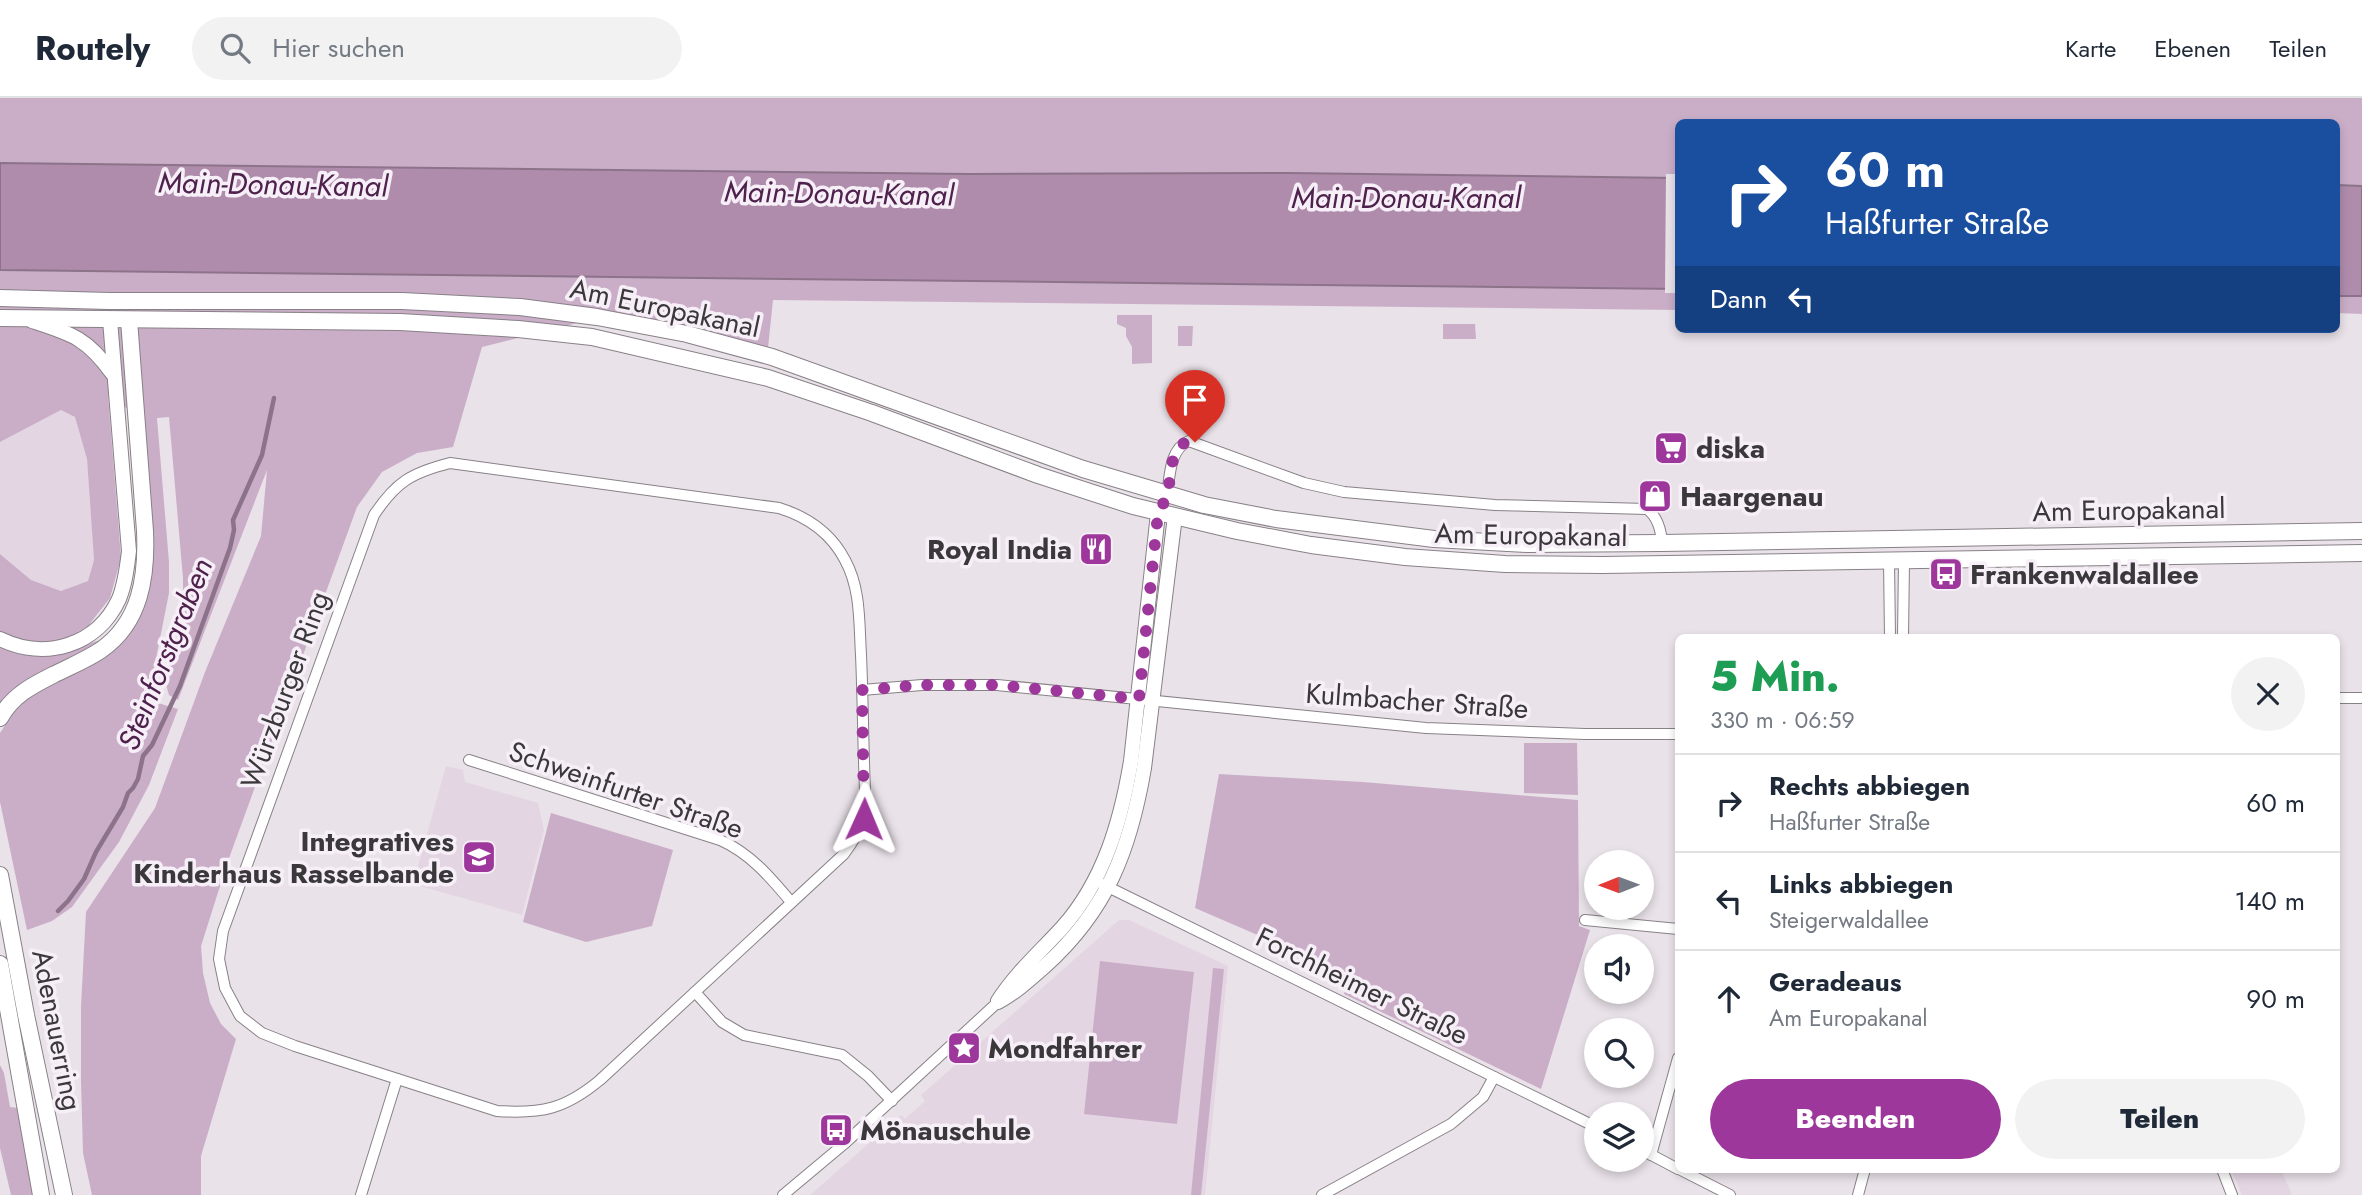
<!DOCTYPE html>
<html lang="de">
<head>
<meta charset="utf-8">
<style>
  body { margin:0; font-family:Jost,sans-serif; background:#f2f2f3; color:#1f2937; height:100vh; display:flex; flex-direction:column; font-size:26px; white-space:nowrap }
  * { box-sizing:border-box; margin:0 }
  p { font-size:23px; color:#747a83 }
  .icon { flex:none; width:38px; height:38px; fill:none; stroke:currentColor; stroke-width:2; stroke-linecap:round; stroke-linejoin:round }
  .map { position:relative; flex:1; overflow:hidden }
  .drawer { position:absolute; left:1675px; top:536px; width:665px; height:539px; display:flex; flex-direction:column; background:#fff; border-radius:10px; box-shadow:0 4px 10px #0003 }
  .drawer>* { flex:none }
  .hud { position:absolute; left:1675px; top:21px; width:665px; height:214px; border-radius:10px; box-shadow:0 4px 10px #0003; background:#1a4fa0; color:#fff; overflow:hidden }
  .needle { width:46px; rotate:269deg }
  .tools { position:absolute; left:1584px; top:752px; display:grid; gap:14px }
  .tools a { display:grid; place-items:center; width:70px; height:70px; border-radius:50%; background:#fff; box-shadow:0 4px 10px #0003; font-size:35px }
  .pin { position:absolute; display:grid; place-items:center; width:60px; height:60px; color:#fff; margin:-72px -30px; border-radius:50% 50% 50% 0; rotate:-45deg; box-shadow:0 0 7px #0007 }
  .pin .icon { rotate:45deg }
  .me { position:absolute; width:77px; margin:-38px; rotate:1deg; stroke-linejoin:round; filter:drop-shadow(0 0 5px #0008) }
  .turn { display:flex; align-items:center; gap:24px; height:147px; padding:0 35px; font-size:32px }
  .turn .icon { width:91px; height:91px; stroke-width:2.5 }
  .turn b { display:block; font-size:49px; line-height:60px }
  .then { display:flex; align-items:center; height:66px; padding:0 35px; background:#0003; gap:14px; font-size:26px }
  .round { display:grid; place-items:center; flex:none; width:74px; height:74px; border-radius:37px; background:#f2f2f3 }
  .summary { display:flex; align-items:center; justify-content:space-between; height:119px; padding:0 35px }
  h1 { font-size:42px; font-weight:800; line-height:52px; color:#1e9e55 }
  .button { display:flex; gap:14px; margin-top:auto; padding:14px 35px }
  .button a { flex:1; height:80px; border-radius:42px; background:#9d379b; color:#fff; font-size:28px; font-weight:800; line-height:80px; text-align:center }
  .button a+a { background:#f2f2f3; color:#1f2937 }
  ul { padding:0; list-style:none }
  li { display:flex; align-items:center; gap:21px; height:98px; padding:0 35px; border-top:2px solid #e0e1e3 }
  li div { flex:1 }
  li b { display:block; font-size:26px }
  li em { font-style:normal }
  header { display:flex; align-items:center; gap:42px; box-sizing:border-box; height:98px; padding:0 35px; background:#fff; border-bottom:2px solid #e0e1e3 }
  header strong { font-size:33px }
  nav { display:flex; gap:38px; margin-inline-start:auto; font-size:24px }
  .search { width:490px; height:63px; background:#f2f2f3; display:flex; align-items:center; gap:18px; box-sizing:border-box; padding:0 24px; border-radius:38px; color:#747a83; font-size:26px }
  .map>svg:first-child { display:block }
  .built { fill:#e4d5e2 }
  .green { fill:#caaec8 }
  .water { fill:#af8cac; stroke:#8c738a; stroke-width:2 }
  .pier { fill:#eae2e9 }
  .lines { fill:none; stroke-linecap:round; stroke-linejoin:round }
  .stream { stroke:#8c738a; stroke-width:4.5 }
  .minor-casing { stroke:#888187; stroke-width:12 }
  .tertiary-casing { stroke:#888187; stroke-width:16 }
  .secondary-casing { stroke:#888187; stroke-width:18 }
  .minor { stroke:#fff; stroke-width:10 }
  .tertiary { stroke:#fff; stroke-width:14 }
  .secondary { stroke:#fff; stroke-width:16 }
  .route { stroke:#9d379b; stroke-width:12; stroke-dasharray:0 21.6 }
  .labels { text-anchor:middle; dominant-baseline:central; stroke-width:7; stroke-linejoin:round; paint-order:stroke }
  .street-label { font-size:28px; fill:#3b383b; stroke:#f7eff7 }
  .poi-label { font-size:28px; font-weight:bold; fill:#3b383b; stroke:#f7eff7; text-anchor:start }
  .water-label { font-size:30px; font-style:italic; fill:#4e224d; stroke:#f7eff7 }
</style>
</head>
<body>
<header>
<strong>Routely</strong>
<div class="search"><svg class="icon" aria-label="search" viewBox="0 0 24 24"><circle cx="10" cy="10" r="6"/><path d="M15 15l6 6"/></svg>Hier suchen</div>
<nav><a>Karte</a><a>Ebenen</a><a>Teilen</a></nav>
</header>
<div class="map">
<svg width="2362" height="1097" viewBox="0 0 2362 1097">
  <rect width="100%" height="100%" fill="#eae2e9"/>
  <g class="built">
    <polygon points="61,312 75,318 87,361 94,462 88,483 61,493 31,482 0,456 0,344"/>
    <polygon points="446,668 463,672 465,684 538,705 544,732 522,817 413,786"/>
    <polygon points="1119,822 1129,822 1228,868 1205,1097 810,1097 901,1017 905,1021 925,1003 921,997"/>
    <polygon points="2231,1071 2281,1071 2292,1097 2242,1097"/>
  </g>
  <g class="green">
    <polygon points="0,0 2362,0 2362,87 2336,87 2336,24 1678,24 1678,80 1289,75 970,76 0,65"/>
    <polygon points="0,172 1678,191 1678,212 773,202 768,250 617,215 482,249 453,349 417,355 382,374 357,409 228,763 201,848 203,875 210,905 221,926 236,941 201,1058 201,1097 92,1097 83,1055 81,984 81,908 86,814 155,710 205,574 261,438 267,372 178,602 169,597 164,580 178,535 183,504 183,480 169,319 157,320 169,464 169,495 151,586 158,605 178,611 149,687 119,744 72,809 52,823 27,832 0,704 0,635 13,615 30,598 139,516 142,321 108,297 121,460 110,500 88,528 62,543 30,545 0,534 0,456 31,482 61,493 88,483 94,462 87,361 75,319 61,312 0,344"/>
    <polygon points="2336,198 2362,198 2362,216 2336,215"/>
    <polygon points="1117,217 1152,217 1152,265 1132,266 1132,249 1126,238 1126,230 1117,226"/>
    <polygon points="1443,226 1475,226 1476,241 1443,241"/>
    <polygon points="1178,228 1193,228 1192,248 1178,248"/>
    <path d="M103,542l-60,31 -43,35v-59c23,11 53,13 77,2 10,-4 16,-8 26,-9z"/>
    <polygon points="1524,645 1577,645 1578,697 1524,695"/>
    <polygon points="1219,676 1363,684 1578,702 1579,828 1590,832 1541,991 1344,896 1350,877 1195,810"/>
    <polygon points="551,715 673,752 652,828 586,844 523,824"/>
    <polygon points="1100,863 1194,874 1177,1026 1084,1016"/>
    <polygon points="1213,870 1224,871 1201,1097 1191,1097"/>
    <polygon points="0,967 4,975 10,1009 18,1010 34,1097 11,1097 0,1050"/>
  </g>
  <g class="water">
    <polygon points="0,65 970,76 1289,75 1678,80 1678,191 0,172"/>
    <polygon points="2336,87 2362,88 2362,198 2336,198"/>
  </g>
  <polygon class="pier" points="1666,76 1678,76 1677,195 1665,195"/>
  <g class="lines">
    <polyline class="stream" points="58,813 68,803 84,781 96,754 123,709 128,695 133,690 138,681 143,658 152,647 180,588 230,450 234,432 233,422 262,357 274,300"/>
    <g class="minor-casing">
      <g id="minor">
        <path d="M450,365l329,45c29,9 52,25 66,52 16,29 14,63 16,95 2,45 2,90 4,135 -1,30 -3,40 -21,64l-244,226c-35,29 -58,34 -103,31l-202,-65 -33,-13 -22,-17 -15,-28 -6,-29 4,-28 151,-416c22,-33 37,-42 76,-52z"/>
        <path d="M1167,397c3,-18 2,-46 22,-54l115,42 40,9 151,13 152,4c11,8 14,21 15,34"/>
        <polyline points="1889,463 1890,539"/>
        <polyline points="1903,539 1904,463"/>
        <polyline points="862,592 922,587 997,587 1426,630 1585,636 1678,636"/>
        <polyline points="2336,600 2362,600"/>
        <path d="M469,662l251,80c30,13 51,38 71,62"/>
        <polyline points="1102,786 1596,1029"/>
        <polyline points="1585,822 1678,831"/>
        <polyline points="695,894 722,924 744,937 842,957 868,978 892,1003"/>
        <polyline points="1642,1052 1678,1071"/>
        <polyline points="1651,1057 1678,960"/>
        <polyline points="1679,1071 1730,1097"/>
        <polyline points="2222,1071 2232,1097"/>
        <polyline points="361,1097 397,981"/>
        <polyline points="783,1097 844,1046 998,904"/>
        <polyline points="1322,1097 1451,1026 1483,999 1494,979"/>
        <polyline points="1858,1097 1865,1071"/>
      </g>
    </g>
    <g class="tertiary-casing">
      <g id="tertiary">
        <path d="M32,223c40,13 55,17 80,52"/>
        <path d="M0,541c45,22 97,7 119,-40 6,-15 8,-31 10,-48l-19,-231"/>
        <path d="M998,903c18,-28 42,-49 64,-73 42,-47 59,-107 69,-167l27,-248"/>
        <path d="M998,904c18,-10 31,-22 47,-36 62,-56 85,-116 99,-198l31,-252"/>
      </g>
    </g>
    <g class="secondary-casing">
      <g id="secondary">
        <polyline points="0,200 109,203 402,203 520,209 597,219 687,236 772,259 1083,371 1204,407 1276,421 1434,441 1527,446 1662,445 2362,433"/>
        <polyline points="0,220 400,224 518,231 592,239 768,280 872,315 1038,377 1133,408 1237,433 1311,447 1405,459 1505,466 1603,467 2362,455"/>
        <path d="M0,620c12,-22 31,-32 53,-43 16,-8 33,-15 48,-25 40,-28 46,-74 44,-119l-16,-211"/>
        <polyline points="0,777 26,917 64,1097"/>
        <polyline points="0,866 41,1097"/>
      </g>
    </g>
    <use href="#minor" class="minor"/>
    <use href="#tertiary" class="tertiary"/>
    <use href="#secondary" class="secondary"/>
  </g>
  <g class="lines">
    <path class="route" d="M864,721l-2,-129 60,-5h75l142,14 19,-186c4,-7 8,-14 10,-21 3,-17 2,-54 27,-50"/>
  </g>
  <defs>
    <g id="supermarket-square" transform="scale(1.75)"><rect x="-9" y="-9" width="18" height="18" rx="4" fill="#9d379b" stroke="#f7eff7"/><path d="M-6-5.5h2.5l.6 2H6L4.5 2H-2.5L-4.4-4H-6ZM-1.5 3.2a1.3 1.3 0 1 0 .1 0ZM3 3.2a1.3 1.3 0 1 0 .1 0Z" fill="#fff"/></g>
    <g id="shop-square" transform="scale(1.75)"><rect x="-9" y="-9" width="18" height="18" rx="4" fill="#9d379b" stroke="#f7eff7"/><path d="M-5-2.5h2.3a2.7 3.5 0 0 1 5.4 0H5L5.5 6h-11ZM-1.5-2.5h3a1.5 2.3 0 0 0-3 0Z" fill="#fff"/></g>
    <g id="restaurant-square" transform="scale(1.75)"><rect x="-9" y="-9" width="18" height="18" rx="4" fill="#9d379b" stroke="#f7eff7"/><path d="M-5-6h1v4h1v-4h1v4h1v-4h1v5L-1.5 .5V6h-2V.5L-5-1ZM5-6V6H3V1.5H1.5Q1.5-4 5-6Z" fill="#fff"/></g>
    <g id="bus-square" transform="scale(1.75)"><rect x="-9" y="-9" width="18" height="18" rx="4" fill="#9d379b" stroke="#f7eff7"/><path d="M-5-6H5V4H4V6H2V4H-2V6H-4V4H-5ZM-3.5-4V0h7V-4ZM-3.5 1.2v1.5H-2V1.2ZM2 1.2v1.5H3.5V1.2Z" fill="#fff"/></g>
    <g id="school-square" transform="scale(1.75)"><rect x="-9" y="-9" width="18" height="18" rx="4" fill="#9d379b" stroke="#f7eff7"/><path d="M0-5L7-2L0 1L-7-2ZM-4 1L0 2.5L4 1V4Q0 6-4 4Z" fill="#fff"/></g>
    <g id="sight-square" transform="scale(1.75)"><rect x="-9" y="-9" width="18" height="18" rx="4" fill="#9d379b" stroke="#f7eff7"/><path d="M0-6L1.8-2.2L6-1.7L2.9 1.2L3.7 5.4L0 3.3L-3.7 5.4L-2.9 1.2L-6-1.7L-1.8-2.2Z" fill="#fff"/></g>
  </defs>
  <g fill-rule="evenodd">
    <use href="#supermarket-square" x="1671" y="350"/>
    <use href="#shop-square" x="1655" y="398"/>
    <use href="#restaurant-square" x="1096" y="451"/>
    <use href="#bus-square" x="1946" y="476"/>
    <use href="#school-square" x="479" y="759"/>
    <use href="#sight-square" x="964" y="950"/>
    <use href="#bus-square" x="836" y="1032"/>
  </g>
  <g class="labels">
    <g class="street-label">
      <text transform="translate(665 210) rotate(12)">Am Europakanal</text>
      <text transform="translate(2129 412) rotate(-1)">Am Europakanal</text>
      <text transform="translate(1531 437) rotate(1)">Am Europakanal</text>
      <text transform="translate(285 592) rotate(-70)">Würzburger Ring</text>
      <text transform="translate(1417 603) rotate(4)">Kulmbacher Straße</text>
      <text transform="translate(626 692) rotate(19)">Schweinfurter Straße</text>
      <text transform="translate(1362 888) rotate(26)">Forchheimer Straße</text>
      <text transform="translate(57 932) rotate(79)">Adenauerring</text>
    </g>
    <g class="poi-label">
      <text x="1696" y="350">diska</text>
      <text x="1680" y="398">Haargenau</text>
      <text x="1072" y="451" text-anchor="end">Royal India</text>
      <text x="1970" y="476">Frankenwaldallee</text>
      <text x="454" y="743" text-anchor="end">Integratives<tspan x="454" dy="32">Kinderhaus Rasselbande</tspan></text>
      <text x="988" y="950">Mondfahrer</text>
      <text x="860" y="1032">Mönauschule</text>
    </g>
    <g class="water-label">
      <text transform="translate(273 86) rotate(1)">Main-Donau-Kanal</text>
      <text transform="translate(839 95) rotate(1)">Main-Donau-Kanal</text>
      <text x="1406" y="99">Main-Donau-Kanal</text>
      <text transform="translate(165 556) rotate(-68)">Steinforstgraben</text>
    </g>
  </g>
</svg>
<div class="tools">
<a><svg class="needle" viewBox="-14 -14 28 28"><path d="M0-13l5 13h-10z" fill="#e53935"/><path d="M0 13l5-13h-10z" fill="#747a83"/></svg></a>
<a><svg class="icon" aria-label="sound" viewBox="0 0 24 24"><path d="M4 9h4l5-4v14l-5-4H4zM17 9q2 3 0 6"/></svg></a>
<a><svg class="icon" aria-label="search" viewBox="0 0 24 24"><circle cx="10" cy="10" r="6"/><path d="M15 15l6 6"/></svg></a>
<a><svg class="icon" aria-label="layers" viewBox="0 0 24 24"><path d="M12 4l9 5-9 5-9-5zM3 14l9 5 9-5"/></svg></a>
</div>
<div class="pin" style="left:1195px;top:344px;background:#d93025"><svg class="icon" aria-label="arrive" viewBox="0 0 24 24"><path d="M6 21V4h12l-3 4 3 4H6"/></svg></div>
<svg class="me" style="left:864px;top:721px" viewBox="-20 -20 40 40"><path d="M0-17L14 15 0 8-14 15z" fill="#9d379b" stroke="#fff" stroke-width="4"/></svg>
<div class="hud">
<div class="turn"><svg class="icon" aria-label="right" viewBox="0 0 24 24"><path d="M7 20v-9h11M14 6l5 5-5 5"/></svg><div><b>60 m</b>Haßfurter Straße</div></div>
<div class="then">Dann<svg class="icon" aria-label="left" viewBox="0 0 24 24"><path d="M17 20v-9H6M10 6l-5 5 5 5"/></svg></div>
</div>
<section class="drawer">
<div class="summary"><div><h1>5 Min.</h1><p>330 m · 06:59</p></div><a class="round"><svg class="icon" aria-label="close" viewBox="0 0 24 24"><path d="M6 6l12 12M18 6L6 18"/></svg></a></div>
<ul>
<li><svg class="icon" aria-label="right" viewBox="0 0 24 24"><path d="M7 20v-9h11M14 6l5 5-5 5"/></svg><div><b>Rechts abbiegen</b><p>Haßfurter Straße</p></div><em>60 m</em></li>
<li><svg class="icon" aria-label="left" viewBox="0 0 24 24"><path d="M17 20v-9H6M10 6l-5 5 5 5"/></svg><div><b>Links abbiegen</b><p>Steigerwaldallee</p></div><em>140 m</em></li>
<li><svg class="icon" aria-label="ahead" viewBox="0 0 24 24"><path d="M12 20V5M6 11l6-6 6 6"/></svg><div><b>Geradeaus</b><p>Am Europakanal</p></div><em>90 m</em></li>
</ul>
<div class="button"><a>Beenden</a><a>Teilen</a></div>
</section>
</div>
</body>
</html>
